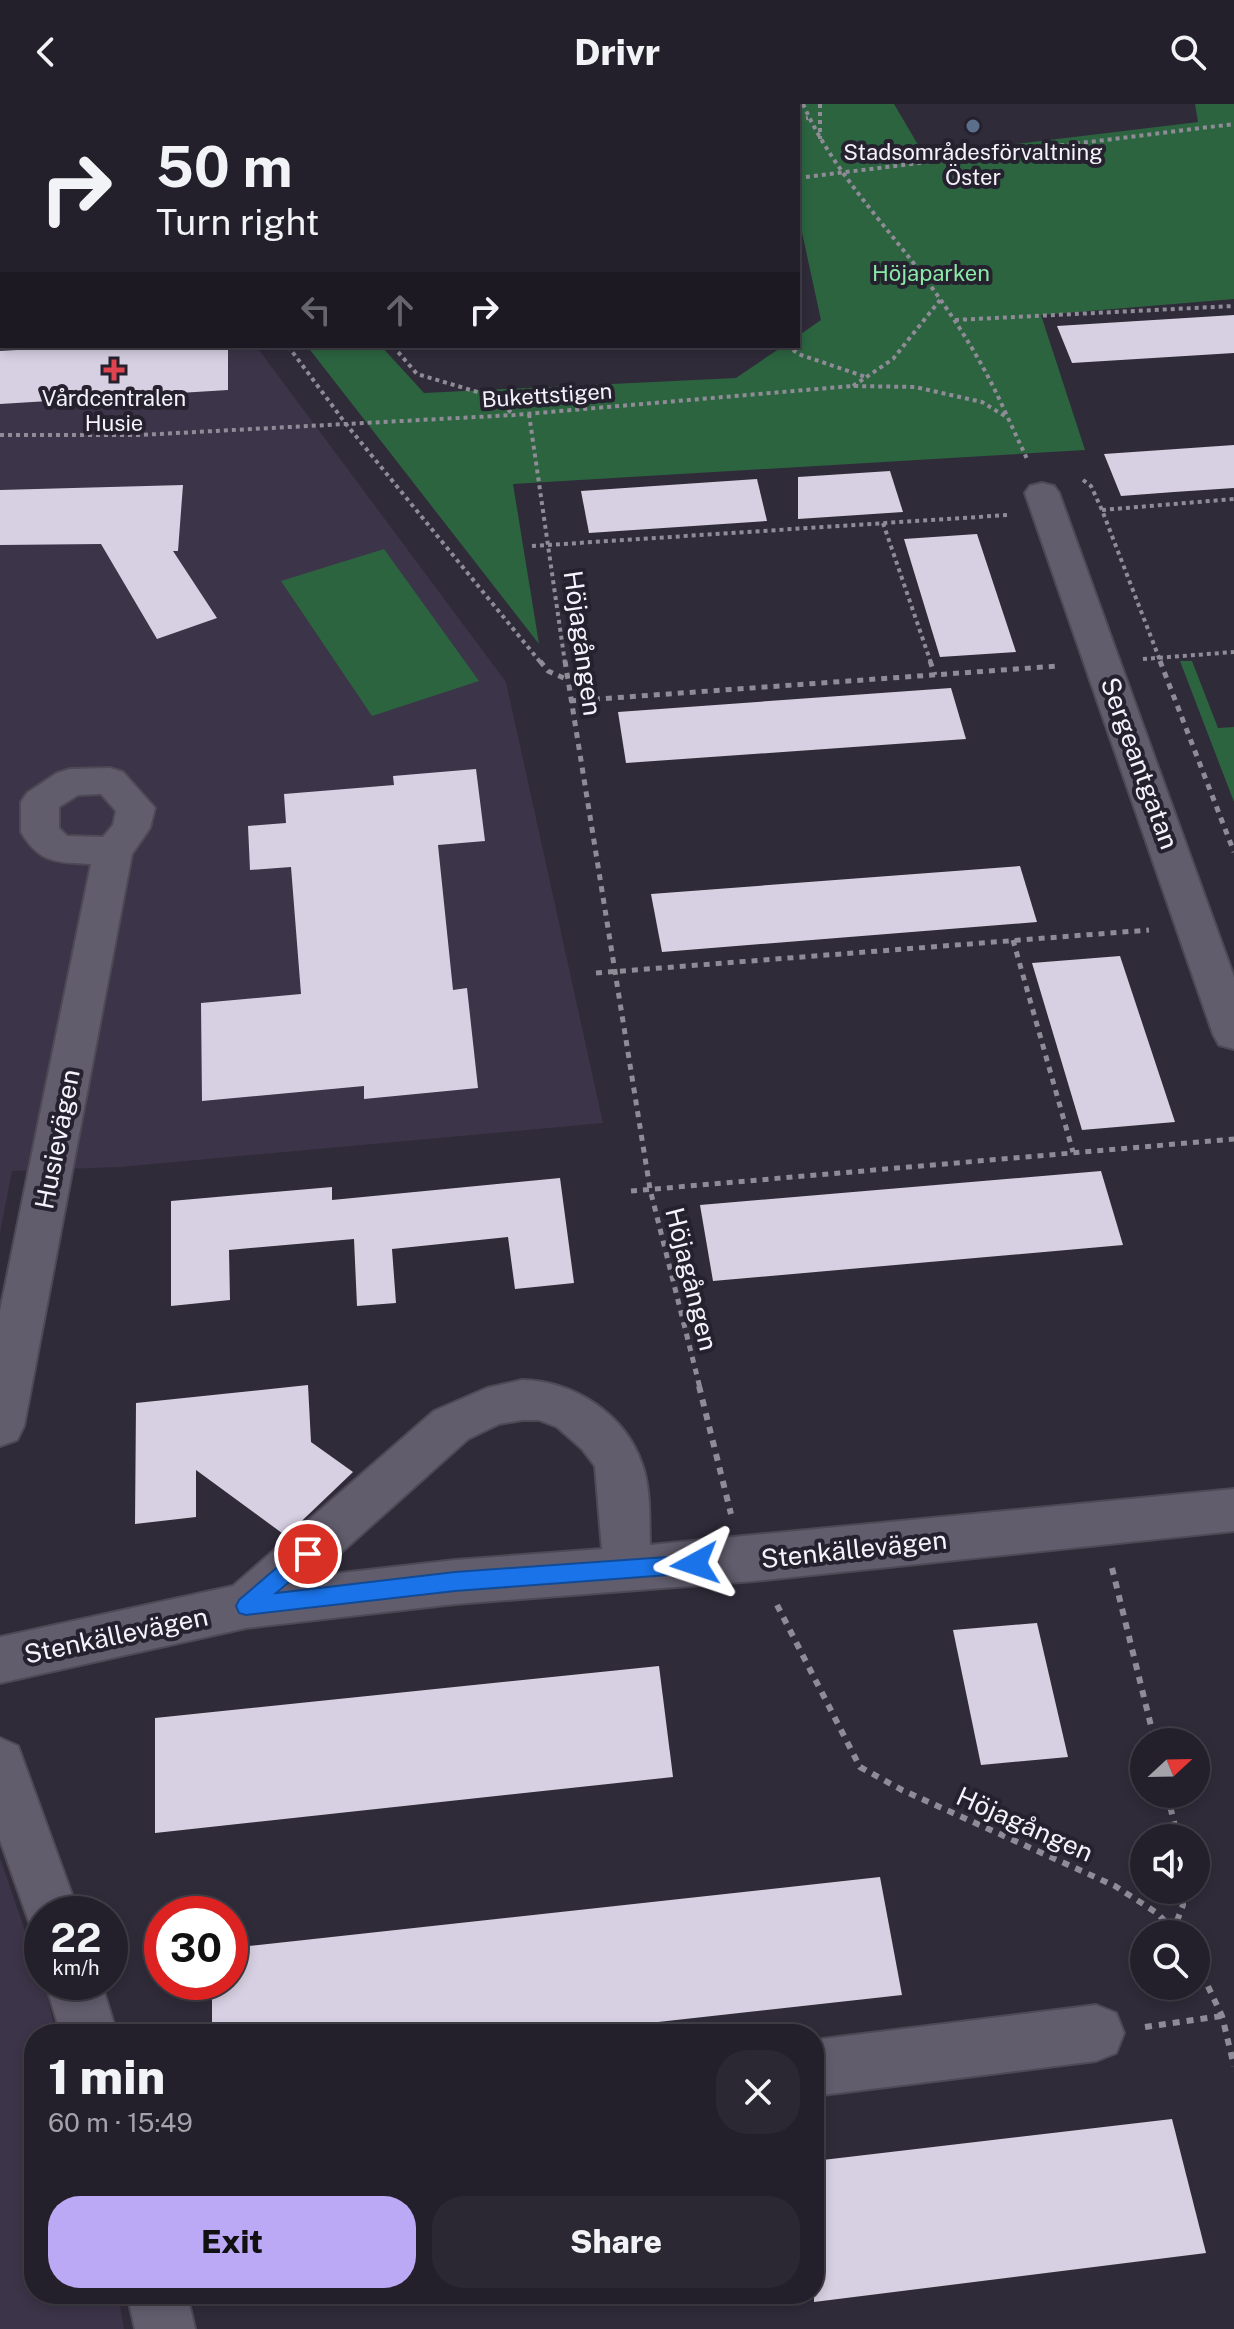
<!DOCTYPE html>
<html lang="en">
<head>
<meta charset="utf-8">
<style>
  body { margin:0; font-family:"Public Sans",sans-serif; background:#2c2833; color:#f1f3f6; height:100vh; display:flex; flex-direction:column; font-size:30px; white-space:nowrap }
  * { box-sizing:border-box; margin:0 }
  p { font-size:26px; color:#a3a3a9 }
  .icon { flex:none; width:44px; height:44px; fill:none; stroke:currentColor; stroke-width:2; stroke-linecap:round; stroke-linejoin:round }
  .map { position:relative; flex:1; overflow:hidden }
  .details { position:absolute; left:24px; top:1920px; width:800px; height:280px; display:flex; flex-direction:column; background:#24202b; border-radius:32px; box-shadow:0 4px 12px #0003,0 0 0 2px #413e47 }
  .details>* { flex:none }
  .guide { position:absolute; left:0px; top:0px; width:800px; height:244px; box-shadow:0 4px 12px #0003,0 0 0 2px #413e47; background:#24202b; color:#f1f3f6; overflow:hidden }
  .needle { width:52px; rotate:68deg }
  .controls { position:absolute; left:1130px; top:1624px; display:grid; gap:16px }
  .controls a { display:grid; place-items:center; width:80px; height:80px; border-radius:50%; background:#24202b; box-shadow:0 4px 12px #0003,0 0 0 2px #413e47; font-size:40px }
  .speed { position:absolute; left:24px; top:1792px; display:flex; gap:16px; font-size:40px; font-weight:700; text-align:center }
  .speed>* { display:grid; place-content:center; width:104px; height:104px; border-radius:50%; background:#24202b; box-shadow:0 4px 12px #0003,0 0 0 2px #413e47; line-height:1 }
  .speed small { font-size:20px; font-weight:400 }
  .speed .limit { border:12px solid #d22; background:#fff; color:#111 }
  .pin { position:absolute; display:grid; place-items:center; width:68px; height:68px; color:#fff; margin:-34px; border:4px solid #fff; border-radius:50%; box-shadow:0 2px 8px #0007 }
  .me { position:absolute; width:88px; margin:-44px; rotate:265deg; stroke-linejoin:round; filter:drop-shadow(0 0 6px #0008) }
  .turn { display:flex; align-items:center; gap:28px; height:168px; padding:0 24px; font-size:36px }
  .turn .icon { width:104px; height:104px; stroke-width:2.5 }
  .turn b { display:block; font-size:56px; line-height:68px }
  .lanes { display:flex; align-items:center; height:76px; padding:0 24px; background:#0003; justify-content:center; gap:40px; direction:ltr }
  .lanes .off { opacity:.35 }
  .round { display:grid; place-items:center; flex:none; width:84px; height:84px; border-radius:32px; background:#2c2833 }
  .headline { display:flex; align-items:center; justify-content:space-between; height:136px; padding:0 24px }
  h1 { font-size:48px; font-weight:800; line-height:60px }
  .cta { display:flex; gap:16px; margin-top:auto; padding:16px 24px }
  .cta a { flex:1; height:92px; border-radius:32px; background:#bca9f5; color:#111; font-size:32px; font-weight:800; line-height:92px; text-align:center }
  .cta a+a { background:#2c2833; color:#f1f3f6 }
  header { display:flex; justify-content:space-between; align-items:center; height:104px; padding:0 24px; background:#24202b; font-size:36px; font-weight:800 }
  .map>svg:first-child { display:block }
  .built { fill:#3c3448 }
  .green { fill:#2c6440 }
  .building { fill:#d6d0e2 }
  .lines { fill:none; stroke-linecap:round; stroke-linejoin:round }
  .minor-casing { stroke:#4d4955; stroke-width:4 }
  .path-far2 { stroke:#8f8b97; stroke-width:4; stroke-dasharray:4 4; stroke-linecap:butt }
  .path-far1 { stroke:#8f8b97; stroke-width:5; stroke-dasharray:6 6; stroke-linecap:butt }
  .path { stroke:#8f8b97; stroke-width:6; stroke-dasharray:7 7; stroke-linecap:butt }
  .minor { fill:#625d6d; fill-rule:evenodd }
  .route { fill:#1a73e8; stroke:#114b97; stroke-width:2 }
  .service-dot { fill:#5c6f8a; stroke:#26212f; stroke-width:3 }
  .health-dot { fill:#e0444e; stroke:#26212f; stroke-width:3 }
  .labels { text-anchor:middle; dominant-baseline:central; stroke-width:8; stroke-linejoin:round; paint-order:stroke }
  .far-poi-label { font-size:22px; fill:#f5f2fc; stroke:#26212f }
  .far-park-label { font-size:22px; fill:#89e9a7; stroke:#26212f }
  .far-street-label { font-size:22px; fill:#f5f2fc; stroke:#26212f }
  .street-label { font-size:26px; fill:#f5f2fc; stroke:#26212f }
</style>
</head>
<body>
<header><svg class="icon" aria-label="back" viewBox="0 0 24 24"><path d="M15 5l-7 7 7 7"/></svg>Drivr<svg class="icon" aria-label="search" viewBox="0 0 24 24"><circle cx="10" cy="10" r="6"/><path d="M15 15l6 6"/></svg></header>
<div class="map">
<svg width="1234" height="2225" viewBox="0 0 1234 2225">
  <rect width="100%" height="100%" fill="#302b39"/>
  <g class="built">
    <polygon points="0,0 78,2 2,2 2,242 256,242 506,578 603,1019 120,1063 12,1067 0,1129"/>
    <polygon points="0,1754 47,1891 56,1930 34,1930 34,2190 118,2190 124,2225 0,2225"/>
  </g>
  <g class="green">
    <polygon points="596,0 894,0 924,51 1198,18 1195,0 1234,0 1234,195 1041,211 1085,346 513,380 539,540 307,242 381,242 424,289 736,274 783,242 798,242 798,232 821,216 798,110 798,2"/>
    <polygon points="384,445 479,577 372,612 281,477"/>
    <polygon points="1180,557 1192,557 1218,624 1234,623 1234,698"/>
  </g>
  <g class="building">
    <polygon points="1234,211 1234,249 1072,259 1057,222"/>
    <polygon points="228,242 228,286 0,300 0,247 85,242"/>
    <polygon points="1234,341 1234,384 1174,388 1121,392 1104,350"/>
    <polygon points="890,367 903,408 798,415 798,373"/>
    <polygon points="757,375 767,417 589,429 581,387"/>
    <polygon points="183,381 178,447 173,447 217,514 157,535 101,440 0,441 0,386"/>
    <polygon points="977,430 1016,548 940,553 904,435"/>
    <polygon points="951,584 966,635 626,659 618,608"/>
    <polygon points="476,665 485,737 438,741 453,886 467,884 478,984 364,995 364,982 202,997 201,899 301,890 291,763 250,766 248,722 286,719 284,690 394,681 393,672"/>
    <polygon points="1020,762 1037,818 662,848 651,790"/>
    <polygon points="1120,852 1175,1018 1082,1026 1032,859"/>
    <polygon points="1101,1067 1123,1141 713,1177 700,1101"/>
    <polygon points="560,1074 574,1179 515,1185 508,1133 392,1145 396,1199 357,1202 354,1135 229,1146 230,1196 171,1202 171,1097 332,1083 332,1096"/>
    <polygon points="308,1281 311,1338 353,1368 286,1432 196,1366 196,1413 135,1420 136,1299"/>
    <polygon points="1037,1519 1068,1653 981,1661 953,1526"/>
    <polygon points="659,1562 673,1673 155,1729 155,1614"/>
    <polygon points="880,1773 902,1891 550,1930 212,1930 212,1878 230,1878 230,1844"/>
    <polygon points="1172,2015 1206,2149 814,2198 814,2057"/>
  </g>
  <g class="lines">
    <g class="minor-casing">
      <g id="minor">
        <polygon points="110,0 138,0 139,2 111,2"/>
        <polygon points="1042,379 1054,382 1059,389 1234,873 1234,945 1219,941 1213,930 1025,389 1030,382"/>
        <path d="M110,664l13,4 32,36 -5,20 -18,26 -108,572 -7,14 -17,6v-135l91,-447c-34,-2 -51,0 -70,-32v-30l6,-9 30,-20 13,-4zM101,690l15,17 -3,14 -10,12 -36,-1 -8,-8v-21l19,-12z"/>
        <path d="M522,1276c52,1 103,34 120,84 9,25 7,55 8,81l584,-56v42l-480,50 -299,23 -209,24 -246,55v-46l233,-51 201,-175 53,-23zM522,1316h17l18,7 25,22 13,17 7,83 -147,11 -140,16 153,-137 31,-15z"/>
        <polygon points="0,1634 18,1642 79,1810 42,1810 42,1833 33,1829 0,1736"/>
        <polygon points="45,1878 101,1878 117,1930 61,1930"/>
        <polygon points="1096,1901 1116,1909 1124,1929 1116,1949 1096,1957 814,1992 814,1936"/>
        <polygon points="127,2190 187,2190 195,2225 135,2225"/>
      </g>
    </g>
    <g class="path-far2">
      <path d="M803,0c27,61 71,108 112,161 36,47 68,96 92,151"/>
      <polyline points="820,0 820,35"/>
      <polyline points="262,2 292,0"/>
      <polyline points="798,15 808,14"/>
      <polyline points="798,74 1234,20"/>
      <polyline points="955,216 1234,202"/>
      <polyline points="288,242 346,320 541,559"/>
      <polyline points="393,242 417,270 491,292 513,310"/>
      <polyline points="786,242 801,251 866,273"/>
      <polyline points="853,282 893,255 940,196"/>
      <polyline points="529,310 565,559"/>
      <polyline points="0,331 140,331 514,311 852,282 915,283 982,298 1008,314 1028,357"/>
      <polyline points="1083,376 1091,382 1102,406 1161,559"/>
      <polyline points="1102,406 1234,395"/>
      <polyline points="883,419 931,559"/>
      <polyline points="532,442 1008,411"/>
      <polyline points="1143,555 1234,548"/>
    </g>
    <g class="path-far1">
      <polyline points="540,557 548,567 566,575"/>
      <polyline points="565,557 650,1085 700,1284"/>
      <polyline points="930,557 935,571"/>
      <polyline points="1160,557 1234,748"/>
      <polyline points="570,597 1058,562"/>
      <polyline points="1013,836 1073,1048"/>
      <polyline points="596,869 1149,826"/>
      <polyline points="631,1087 1234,1035"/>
    </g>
    <g class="path">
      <polyline points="699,1282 731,1410"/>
      <polyline points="1112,1464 1155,1638"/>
      <polyline points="777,1501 860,1663 902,1686 1115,1782 1157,1809 1177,1830"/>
      <polyline points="1167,1690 1178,1734"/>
      <polyline points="1172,1830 1183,1801 1183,1786"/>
      <polyline points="1196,1857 1222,1912 1234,1962"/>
      <polyline points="1145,1923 1222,1912"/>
    </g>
    <use href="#minor" class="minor"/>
  </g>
  <polygon class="route" points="308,1441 315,1443 318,1450 315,1456 276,1489 455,1468 695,1451 702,1453 705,1460 702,1466 695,1469 455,1487 246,1511 239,1509 236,1502 239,1496 301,1443"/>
  <circle class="service-dot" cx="973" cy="22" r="8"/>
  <path class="health-dot" d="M110 254h8v8h8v8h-8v8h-8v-8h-8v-8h8z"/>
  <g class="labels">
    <g class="far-poi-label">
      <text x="973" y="48">Stadsområdesförvaltning<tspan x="973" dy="25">Öster</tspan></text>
      <text x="114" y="294">Vårdcentralen<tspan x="114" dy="25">Husie</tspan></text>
    </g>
    <g class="far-park-label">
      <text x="931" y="169">Höjaparken</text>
    </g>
    <g class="far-street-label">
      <text transform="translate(547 291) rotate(-4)">Bukettstigen</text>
    </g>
    <g class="street-label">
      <text transform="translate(583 539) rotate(82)">Höjagången</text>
      <text transform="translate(1140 659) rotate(70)">Sergeantgatan</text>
      <text transform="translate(57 1035) rotate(-79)">Husievägen</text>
      <text transform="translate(692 1175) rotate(76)">Höjagången</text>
      <text transform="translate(854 1445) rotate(-6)">Stenkällevägen</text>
      <text transform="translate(116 1531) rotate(-12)">Stenkällevägen</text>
      <text transform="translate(1025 1720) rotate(24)">Höjagången</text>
    </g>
  </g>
</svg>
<div class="controls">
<a><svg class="needle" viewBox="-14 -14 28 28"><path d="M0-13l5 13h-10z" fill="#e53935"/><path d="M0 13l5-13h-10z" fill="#a3a3a9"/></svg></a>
<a><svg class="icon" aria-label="sound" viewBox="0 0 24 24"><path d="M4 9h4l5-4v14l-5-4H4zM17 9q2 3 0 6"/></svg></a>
<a><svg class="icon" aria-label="search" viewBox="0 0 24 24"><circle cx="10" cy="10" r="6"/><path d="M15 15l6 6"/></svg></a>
</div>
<div class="speed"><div>22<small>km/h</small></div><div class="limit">30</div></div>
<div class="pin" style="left:308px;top:1450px;background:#d93025"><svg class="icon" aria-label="arrive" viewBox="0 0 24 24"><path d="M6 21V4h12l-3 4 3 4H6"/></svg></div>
<svg class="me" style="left:695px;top:1460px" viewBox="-20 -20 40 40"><path d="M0-17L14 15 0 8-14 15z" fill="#1a73e8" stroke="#fff" stroke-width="4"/></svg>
<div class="guide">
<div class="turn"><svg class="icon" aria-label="right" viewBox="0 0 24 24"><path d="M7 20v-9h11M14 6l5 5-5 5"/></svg><div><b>50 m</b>Turn right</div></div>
<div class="lanes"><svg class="icon off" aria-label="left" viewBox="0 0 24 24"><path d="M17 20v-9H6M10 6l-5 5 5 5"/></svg><svg class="icon off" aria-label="ahead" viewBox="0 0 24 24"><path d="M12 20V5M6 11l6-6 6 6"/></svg><svg class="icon" aria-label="right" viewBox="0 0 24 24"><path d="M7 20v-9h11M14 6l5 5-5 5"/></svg></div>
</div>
<section class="details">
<div class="headline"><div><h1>1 min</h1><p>60 m · 15:49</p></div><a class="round"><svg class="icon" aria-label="close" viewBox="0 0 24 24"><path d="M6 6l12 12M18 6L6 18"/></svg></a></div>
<div class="cta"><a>Exit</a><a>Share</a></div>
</section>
</div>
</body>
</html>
